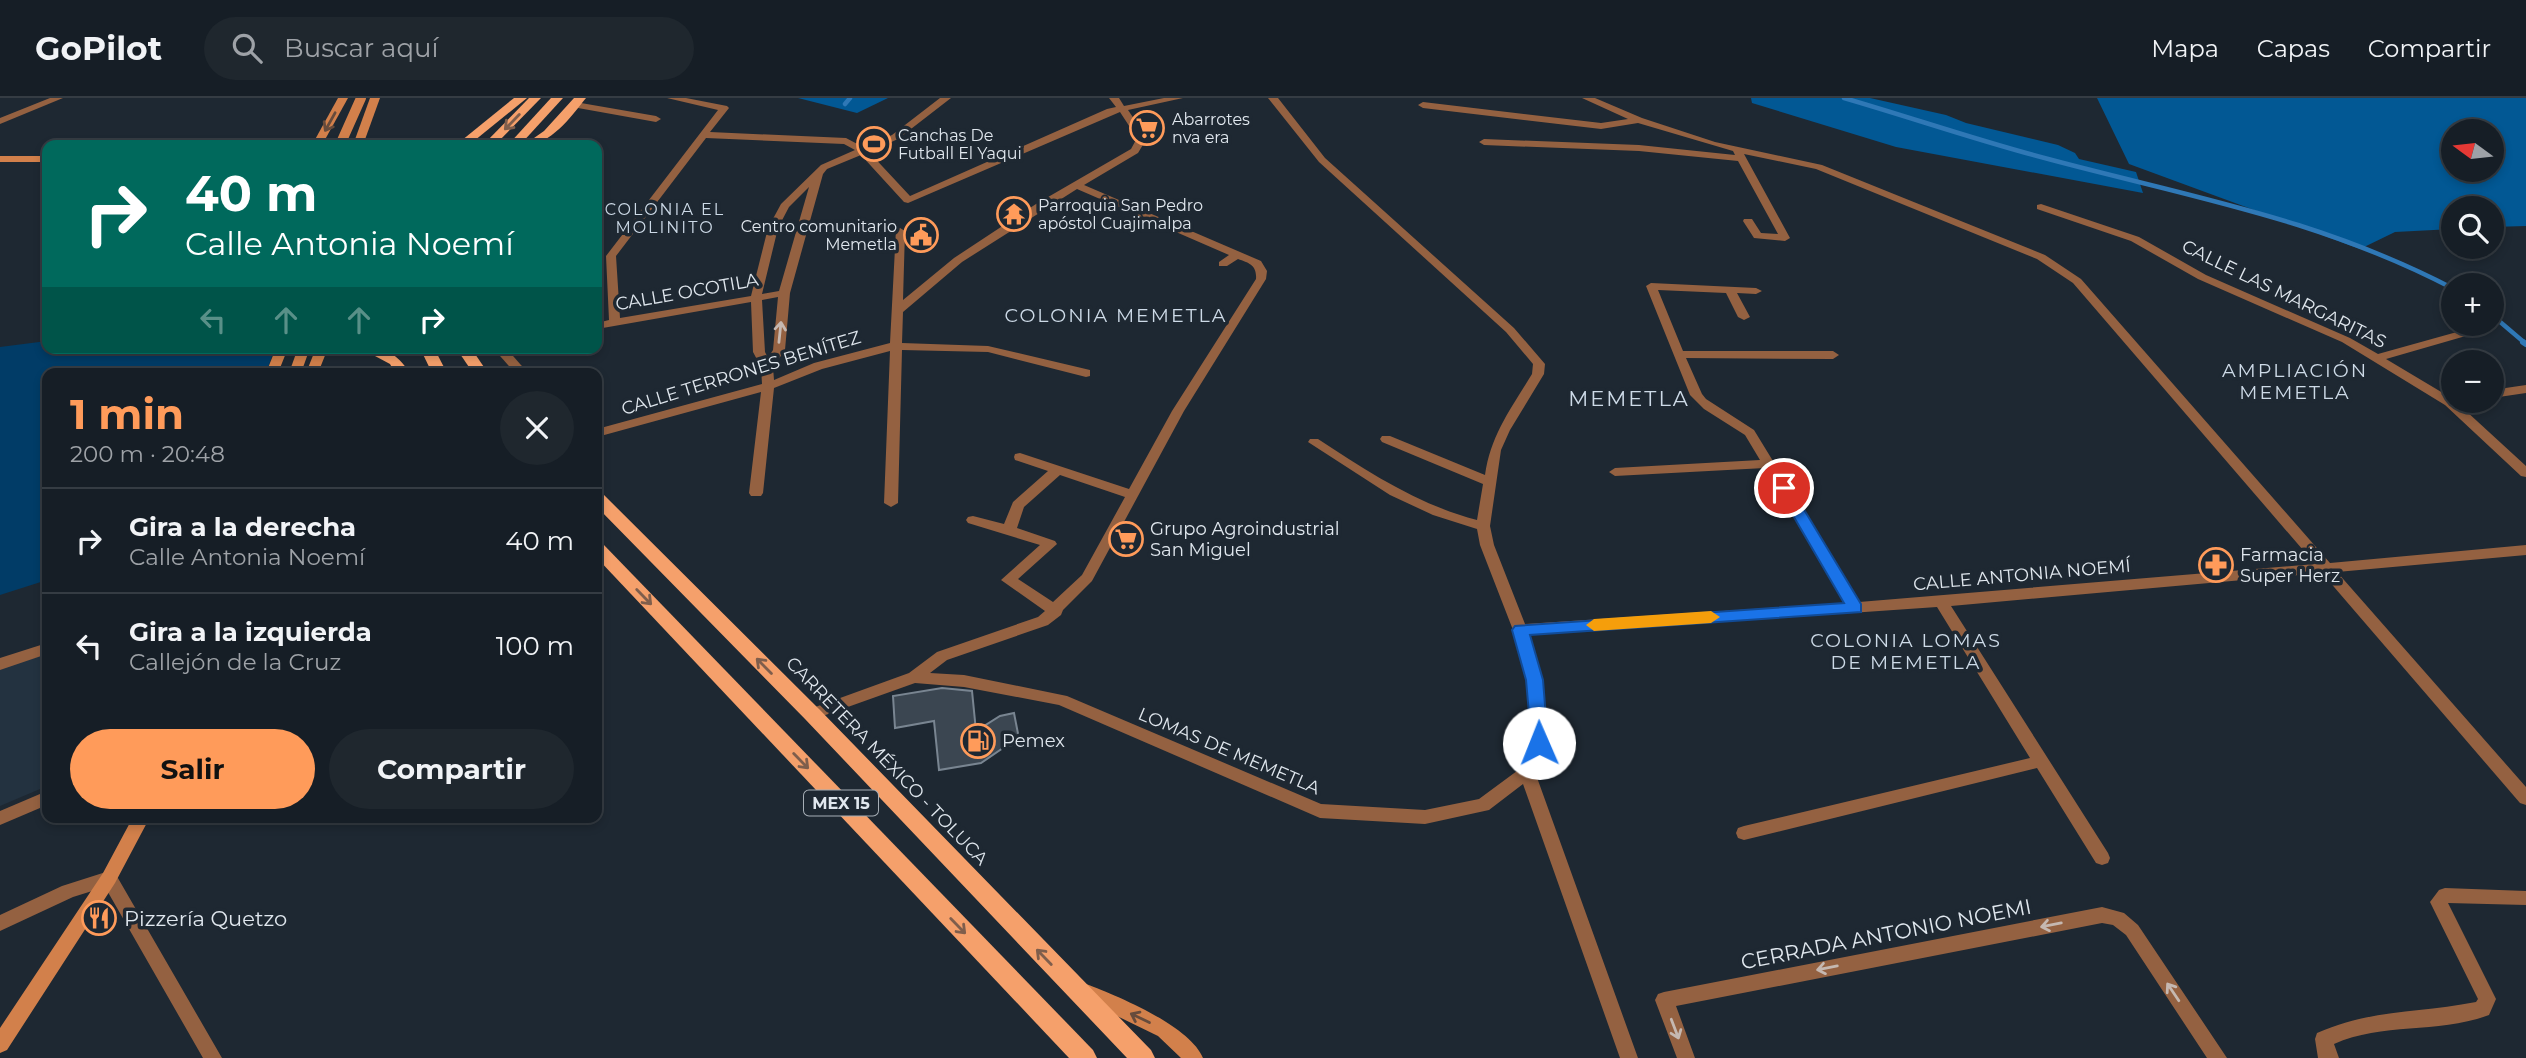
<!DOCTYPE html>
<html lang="es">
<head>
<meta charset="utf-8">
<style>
  body { margin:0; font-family:Montserrat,sans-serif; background:#1f272e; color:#f1f3f6; height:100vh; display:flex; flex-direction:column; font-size:26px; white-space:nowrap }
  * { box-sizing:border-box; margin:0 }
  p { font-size:23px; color:#9ea2a7 }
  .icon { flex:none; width:38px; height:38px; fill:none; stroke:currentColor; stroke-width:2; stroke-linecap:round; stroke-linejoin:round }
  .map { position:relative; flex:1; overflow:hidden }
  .drawer { position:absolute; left:42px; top:270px; width:560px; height:455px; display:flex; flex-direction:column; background:#161e26; border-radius:14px; box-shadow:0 4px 10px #0003,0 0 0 2px #353c43 }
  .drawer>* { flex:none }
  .top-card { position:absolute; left:42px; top:42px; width:560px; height:214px; border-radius:14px; box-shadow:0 4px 10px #0003,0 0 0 2px #353c43; background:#00695c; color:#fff; overflow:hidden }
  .needle { width:46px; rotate:285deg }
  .buttons { position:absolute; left:2441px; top:21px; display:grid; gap:14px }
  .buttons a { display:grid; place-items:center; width:63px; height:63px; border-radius:50%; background:#161e26; box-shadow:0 4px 10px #0003,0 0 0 2px #353c43; font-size:35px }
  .pin { position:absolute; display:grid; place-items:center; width:60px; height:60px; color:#fff; margin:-30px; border:4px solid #fff; border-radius:50%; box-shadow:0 2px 7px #0007 }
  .me { position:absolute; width:77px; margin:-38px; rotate:359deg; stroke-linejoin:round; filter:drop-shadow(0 0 5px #0008) }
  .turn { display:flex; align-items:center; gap:24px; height:147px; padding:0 28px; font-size:32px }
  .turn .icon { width:91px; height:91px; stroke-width:2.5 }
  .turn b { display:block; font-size:49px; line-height:60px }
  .lanes { display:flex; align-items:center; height:66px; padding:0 28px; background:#0003; justify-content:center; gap:35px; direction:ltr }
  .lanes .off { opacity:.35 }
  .round { display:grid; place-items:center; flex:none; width:74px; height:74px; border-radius:37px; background:#1f272e }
  .overview { display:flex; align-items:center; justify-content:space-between; height:119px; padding:0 28px }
  h1 { font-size:42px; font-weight:700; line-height:52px; color:#ff9b5a }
  .button { display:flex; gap:14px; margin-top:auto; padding:14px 28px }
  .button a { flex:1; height:80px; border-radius:42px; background:#ff9b5a; color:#111; font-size:28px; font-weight:700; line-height:80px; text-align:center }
  .button a+a { background:#1f272e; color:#f1f3f6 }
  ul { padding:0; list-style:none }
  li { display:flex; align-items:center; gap:21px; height:105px; padding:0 28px; border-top:2px solid #353c43 }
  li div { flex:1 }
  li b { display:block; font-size:26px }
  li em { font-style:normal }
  header { display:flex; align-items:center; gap:42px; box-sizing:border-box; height:98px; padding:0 35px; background:#161e26; border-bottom:2px solid #353c43 }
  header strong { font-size:33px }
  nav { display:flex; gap:38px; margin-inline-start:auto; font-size:24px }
  .search { width:490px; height:63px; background:#1f272e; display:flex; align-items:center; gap:18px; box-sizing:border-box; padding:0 24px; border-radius:38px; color:#9ea2a7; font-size:26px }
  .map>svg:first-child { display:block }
  .built { fill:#233240 }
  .green { fill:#013c67 }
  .forest { fill:#025894; fill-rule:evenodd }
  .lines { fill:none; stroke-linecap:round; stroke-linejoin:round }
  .stream-far1 { stroke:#2f78b6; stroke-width:4.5 }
  .stream { stroke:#2f78b6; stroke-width:6 }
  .building { fill:#3b4651; stroke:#798591; stroke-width:2 }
  .street { fill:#946141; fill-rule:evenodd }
  .secondary { fill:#d2804b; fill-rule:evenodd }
  .primary { fill:#f5a06b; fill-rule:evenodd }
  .secondary-bridge { stroke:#d2804b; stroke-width:10 }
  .oneway { stroke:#664b3c }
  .oneway2 { stroke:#7f5e4c }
  .oneway3 { stroke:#c5b8b1 }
  .route { fill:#1a73e8; stroke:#114b97; stroke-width:2 }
  .slow { fill:#f59e0b }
  .labels { text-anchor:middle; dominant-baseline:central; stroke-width:7; stroke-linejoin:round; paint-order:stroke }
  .far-poi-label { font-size:16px; fill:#e0e7ee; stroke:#1e2832; text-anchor:start }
  .far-neighbourhood-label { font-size:16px; letter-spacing:2px; fill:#cddae7; stroke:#1e2832 }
  .shield { fill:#1e2832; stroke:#a6aeb6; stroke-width:2 }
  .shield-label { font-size:16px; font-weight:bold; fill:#e0e7ee }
  .street-label { font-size:18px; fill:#e0e7ee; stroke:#1e2832 }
  .poi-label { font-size:18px; fill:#e0e7ee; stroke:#1e2832; text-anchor:start }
  .neighbourhood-label { font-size:19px; letter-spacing:2px; fill:#cddae7; stroke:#1e2832 }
  .quarter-label { font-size:21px; letter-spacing:2px; fill:#cddae7; stroke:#1e2832 }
  .near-poi-label { font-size:21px; fill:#e0e7ee; stroke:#1e2832; text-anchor:start }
  .near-street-label { font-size:21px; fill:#e0e7ee; stroke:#1e2832 }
</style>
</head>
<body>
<header>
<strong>GoPilot</strong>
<div class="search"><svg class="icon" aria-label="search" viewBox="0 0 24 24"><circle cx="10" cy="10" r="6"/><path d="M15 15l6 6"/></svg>Buscar aquí</div>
<nav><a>Mapa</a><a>Capas</a><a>Compartir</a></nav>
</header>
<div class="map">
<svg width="2526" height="960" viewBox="0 0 2526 960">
  <rect width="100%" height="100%" fill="#1e2832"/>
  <polygon class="built" points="47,553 47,688 0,708 0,569"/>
  <polygon class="green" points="47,243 47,250 275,250 266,275 47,275 47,482 0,497 0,249"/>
  <g class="forest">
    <polygon points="798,0 888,0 857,15"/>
    <polygon points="1751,0 1870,0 1946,17 1966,25 2058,47 2075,55 2079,61 2136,74 2143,95 1896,49 1752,5"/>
    <path d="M2097,0h429v128l-34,1v-19h-38l-1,21 -58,3 -35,17 -231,-85zM2454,33h38v39h-38z"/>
  </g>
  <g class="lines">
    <g class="stream-far1">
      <path d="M1844,0c69,20 138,44 208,62 143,38 268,59 402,129"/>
      <polyline points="845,6 850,0"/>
      <polyline points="2492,217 2525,245"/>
    </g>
    <polyline class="stream" points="2523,244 2526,246"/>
  </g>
  <polygon class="building" points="942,590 972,593 976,633 1000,618 1014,615 1020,646 1006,648 981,665 939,672 934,623 895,630 893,598"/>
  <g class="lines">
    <g class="street">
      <polygon points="50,0 63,0 0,26 0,20"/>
      <path d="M667,0h19l41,8 2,2 -19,24 136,6 17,9 29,-12 48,-37h11l-53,41 -29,13 41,44 197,-87 9,-2 -7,-9h10l5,8 40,-8h19l-55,12 19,28 -9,15 -54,32 177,76 6,10 -1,8 -82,132 -92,170 -29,29 -2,5 -13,10 -101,35 -17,13 34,2 103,21 254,108 104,6 54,-11 42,-31 10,-25 -4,-63 -14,-50 -33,-85 -3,-16 -44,-14 -43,-20 -82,-53 2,-3h8c50,33 101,66 159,81l6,-36 -101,-42 -2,-3 2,-3h8l95,39c6,-41 26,-66 47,-101l1,-10 -27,-32 -187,-170 -51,-64h10l47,60 189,170 31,36 -1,10 -34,56 -9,20 -11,76 4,19 31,79 320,-21 -80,-135 -150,8 -6,-4 6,-4 145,-8 -15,-25 -41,-26 -14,-14 -44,-109 5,-3 105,5 6,3 -6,3 -19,-1 13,24 -6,3 -6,-3 -12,-24 -68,-3 25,61h150l6,4 -6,4 -147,-1 16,36 4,5 48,31 105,172 456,-38 -242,-281 -36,-24 -221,-90 -72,-15 46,84 -5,3 -31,-3 -11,-17 1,-2h8l9,14 17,1 -40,-73 -99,-10 -155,-6 -5,-3 5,-3 155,6 96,10 -2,-4 -95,-28 -37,6 -178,-21 -5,-3 5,-3 178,21 27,-4 -46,-21h13l47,20 73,24 107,23 223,90 36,24 249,284 196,-18v10l-189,17 189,215v18l-6,-2 -198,-230 -371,33 157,247 2,5 -2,5 -6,2 -6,-2 -59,-95 -293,72 -6,-2 -2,-5 2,-5 6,-2 286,-68 -93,-151 -408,28 14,45 4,63 -12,29 103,286h-18l-97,-274 -34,26 -64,14 -105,-6 -261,-113 -95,-18 -49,-4 -98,35h-10l-3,-4 3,-4 102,-37 28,-21 101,-35 7,-6 -44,-31 39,-35 -72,-22 -2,-3 2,-3 5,-1 31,8 9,-22 35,-31 -33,-11 -1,-3 1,-3 5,-1 109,36 43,-78 84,-132c1,-14 -7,-16 -18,-20l-11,7h-8v-4l10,-7 -152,-66 -115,73 -59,50 -1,31 86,3 102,24v6l-4,1 -98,-25 -86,-2 -4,153 -7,4 -7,-4 6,-152 -68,18 -48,19 -11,105 -2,3h-10l-2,-3 12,-101 -164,45v-8l165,-45 -1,-17 -8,-15 -2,-50 -154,27v-6l12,-3 -3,-64 112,-146zM1120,14l17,26 -6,11 -95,55 -82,54 -51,42 2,-69 -5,-3 -4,1 -6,114 -76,20 -40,17 -1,-13 12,-17 5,-57 33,-119 4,-5 34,-14 43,47 4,1zM706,40l138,6 11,6 -34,15 -40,39 -13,24 -17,68 -131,22 -4,-62zM809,89l-30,104 -17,3 16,-66 11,-21zM778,199l-5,53 -5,8 -3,-6 -3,-52zM1060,377l65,22 -43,78 -29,27 -35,-23 39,-35 -2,-3 -38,-13 7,-21z"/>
      <polygon points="581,5 656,18 661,21 656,24 578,10 576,8"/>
      <polygon points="2041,106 2139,139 2206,177 2350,240 2378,256 2482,227 2490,227 2490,231 2386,261 2453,301 2526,368 2526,379 2521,378 2445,307 2342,244 2198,181 2131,143 2037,111 2037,107"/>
      <polygon points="493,250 506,250 528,275 515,275"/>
      <polygon points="2526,287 2526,295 2492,300 2492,292"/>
      <polygon points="47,545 47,556 0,572 0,560"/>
      <polygon points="47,693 47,707 0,727 0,713"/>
      <polygon points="109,773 115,775 222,960 203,960 105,789 73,799 0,833 0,817 62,788"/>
      <path d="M2445,790l81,3v14l-78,-2 48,96 -7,16c-50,19 -106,7 -155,29l5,14h-21l-3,-19 2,-6c55,-24 103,-20 159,-31l2,-3 -48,-97 9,-12z"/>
      <polygon points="2102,809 2124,815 2138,827 2227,960 2207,960 2126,837 2113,827 2102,825 1676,908 1695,960 1677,960 1655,902 1658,896 1664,894"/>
    </g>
    <g class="secondary">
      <polygon points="338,0 348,0 322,47 312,47"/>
      <polygon points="370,0 380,0 363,47 353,47"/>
      <rect x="0" y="58" width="47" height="6"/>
      <polygon points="276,250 288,250 278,275 266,275"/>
      <polygon points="298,250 310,250 301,275 289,275"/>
      <polygon points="316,250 328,250 318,275 306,275"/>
      <polygon points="133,719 150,719 115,785 7,952 0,955 0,930 103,775"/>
      <path d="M1086,886c32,12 104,42 117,74h-22l-23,-22 -78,-38 -3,-6 3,-6z"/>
    </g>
    <g class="primary">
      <polygon points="514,0 527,0 469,47 456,47"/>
      <polygon points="529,0 541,0 495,47 483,47"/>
      <polygon points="551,0 563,0 520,47 508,47"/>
      <path d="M574,0h12c-16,20 -35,47 -62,47l20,-14z"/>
      <path d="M360,250c25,0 36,4 50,25h-15l-5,-9z"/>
      <polygon points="420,250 434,250 447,275 432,275"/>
      <polygon points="456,250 471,250 488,275 473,275"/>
      <polygon points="597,395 603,396 819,611 1151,952 1155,960 1127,960 805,621 597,409"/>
      <polygon points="597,444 603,446 1093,952 1097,960 1069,960 597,460"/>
    </g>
    <polyline class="secondary-bridge" points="340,47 361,0"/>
  </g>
  <defs><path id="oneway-shaft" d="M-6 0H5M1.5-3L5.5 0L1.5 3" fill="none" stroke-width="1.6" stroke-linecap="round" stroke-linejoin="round" transform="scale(1.75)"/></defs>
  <g class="oneway">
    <use href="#oneway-shaft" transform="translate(330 24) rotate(119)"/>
    <use href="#oneway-shaft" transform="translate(1140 920) rotate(-154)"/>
  </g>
  <g class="oneway2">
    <use href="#oneway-shaft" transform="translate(512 24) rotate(134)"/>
    <use href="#oneway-shaft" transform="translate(644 499) rotate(46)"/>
    <use href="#oneway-shaft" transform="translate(764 568) rotate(-135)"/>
    <use href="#oneway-shaft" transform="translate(801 663) rotate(46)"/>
    <use href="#oneway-shaft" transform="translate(958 828) rotate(46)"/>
    <use href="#oneway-shaft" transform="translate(1044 859) rotate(-134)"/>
  </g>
  <g class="oneway3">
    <use href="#oneway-shaft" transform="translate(780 234) rotate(-84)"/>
    <use href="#oneway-shaft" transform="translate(2051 827) rotate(169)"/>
    <use href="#oneway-shaft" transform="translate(1827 870) rotate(169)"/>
    <use href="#oneway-shaft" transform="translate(2173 894) rotate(-124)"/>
    <use href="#oneway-shaft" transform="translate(1675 931) rotate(69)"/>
  </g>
  <polygon class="route" points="1784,385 1791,390 1861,506 1861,514 1530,537 1543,582 1548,645 1545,650 1532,650 1526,582 1512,532 1515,528 1844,505 1777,390"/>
  <polygon class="slow" points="1711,513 1720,519 1711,525 1594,533 1586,527 1594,521"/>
  <defs>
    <g id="supermarket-ring" transform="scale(1.75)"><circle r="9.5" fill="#1e2832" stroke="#ff9b5a" stroke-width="1.5"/><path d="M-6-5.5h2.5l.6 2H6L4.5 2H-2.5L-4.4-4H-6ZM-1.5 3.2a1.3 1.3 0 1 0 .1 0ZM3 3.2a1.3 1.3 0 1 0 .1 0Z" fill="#ff9b5a"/></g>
    <g id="stadium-ring" transform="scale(1.75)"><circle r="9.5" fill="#1e2832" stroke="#ff9b5a" stroke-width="1.5"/><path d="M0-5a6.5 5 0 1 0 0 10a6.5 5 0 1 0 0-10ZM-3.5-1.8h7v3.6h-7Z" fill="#ff9b5a"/></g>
    <g id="temple-ring" transform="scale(1.75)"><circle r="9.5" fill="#1e2832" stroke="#ff9b5a" stroke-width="1.5"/><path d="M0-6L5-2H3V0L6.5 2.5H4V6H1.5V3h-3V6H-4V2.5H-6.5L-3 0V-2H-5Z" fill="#ff9b5a"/></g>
    <g id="civic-ring" transform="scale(1.75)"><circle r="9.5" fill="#1e2832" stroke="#ff9b5a" stroke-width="1.5"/><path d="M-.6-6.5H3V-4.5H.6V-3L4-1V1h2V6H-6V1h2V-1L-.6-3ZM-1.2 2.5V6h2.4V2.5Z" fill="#ff9b5a"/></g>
    <g id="pharmacy-ring" transform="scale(1.75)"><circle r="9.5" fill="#1e2832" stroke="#ff9b5a" stroke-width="1.5"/><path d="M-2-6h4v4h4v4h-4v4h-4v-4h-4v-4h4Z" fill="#ff9b5a"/></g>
    <g id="fuel-ring" transform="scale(1.75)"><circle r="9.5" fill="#1e2832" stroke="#ff9b5a" stroke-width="1.5"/><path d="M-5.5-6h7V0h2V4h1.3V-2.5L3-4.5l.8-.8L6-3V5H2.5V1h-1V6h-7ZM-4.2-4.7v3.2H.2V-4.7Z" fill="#ff9b5a"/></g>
    <g id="restaurant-ring" transform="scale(1.75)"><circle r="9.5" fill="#1e2832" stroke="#ff9b5a" stroke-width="1.5"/><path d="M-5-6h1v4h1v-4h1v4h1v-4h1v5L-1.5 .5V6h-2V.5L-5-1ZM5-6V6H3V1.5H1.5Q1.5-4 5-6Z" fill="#ff9b5a"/></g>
  </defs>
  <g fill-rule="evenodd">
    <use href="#supermarket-ring" x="1147" y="30"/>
    <use href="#stadium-ring" x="874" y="46"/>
    <use href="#temple-ring" x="1014" y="116"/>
    <use href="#civic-ring" x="921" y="137"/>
    <use href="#supermarket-ring" x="1126" y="441"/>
    <use href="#pharmacy-ring" x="2216" y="467"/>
    <use href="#fuel-ring" x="978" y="643"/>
    <use href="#restaurant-ring" x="99" y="820"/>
  </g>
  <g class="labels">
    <g class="far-poi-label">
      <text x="1172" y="21">Abarrotes<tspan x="1172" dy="18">nva era</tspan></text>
      <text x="898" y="37">Canchas De<tspan x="898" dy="18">Futball El Yaqui</tspan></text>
      <text x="1038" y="107">Parroquia San Pedro<tspan x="1038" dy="18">apóstol Cuajimalpa</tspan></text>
      <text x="897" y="128" text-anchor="end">Centro comunitario<tspan x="897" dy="18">Memetla</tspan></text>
    </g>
    <g class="far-neighbourhood-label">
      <text x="665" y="111">COLONIA EL<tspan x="665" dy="18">MOLINITO</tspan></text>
    </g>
    <rect class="shield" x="804" y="692.5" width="74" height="25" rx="5"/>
    <g class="shield-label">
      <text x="841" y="705">MEX 15</text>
    </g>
    <g class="street-label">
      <text transform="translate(687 194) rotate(-10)">CALLE OCOTILA</text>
      <text transform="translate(2284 196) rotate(26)">CALLE LAS MARGARITAS</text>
      <text transform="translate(741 275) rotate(-17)">CALLE TERRONES BENÍTEZ</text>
      <text transform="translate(2022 477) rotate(-5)">CALLE ANTONIA NOEMÍ</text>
      <text transform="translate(1229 653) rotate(23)">LOMAS DE MEMETLA</text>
      <text transform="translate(887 663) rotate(46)">CARRETERA MÉXICO - TOLUCA</text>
    </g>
    <g class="poi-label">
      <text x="1150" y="431">Grupo Agroindustrial<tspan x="1150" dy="21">San Miguel</tspan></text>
      <text x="2240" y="457">Farmacia<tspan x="2240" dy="21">Super Herz</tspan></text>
      <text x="1002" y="643">Pemex</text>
    </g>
    <g class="neighbourhood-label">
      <text x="1116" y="217">COLONIA MEMETLA</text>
      <text x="2295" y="272">AMPLIACIÓN<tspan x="2295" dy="22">MEMETLA</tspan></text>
      <text x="1906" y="542">COLONIA LOMAS<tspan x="1906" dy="22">DE MEMETLA</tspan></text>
    </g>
    <g class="quarter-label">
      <text x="1629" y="300">MEMETLA</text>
    </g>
    <g class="near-poi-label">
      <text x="124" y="820">Pizzería Quetzo</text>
    </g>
    <g class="near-street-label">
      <text transform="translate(1886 836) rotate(-11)">CERRADA ANTONIO NOEMI</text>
    </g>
  </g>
</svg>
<div class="buttons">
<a><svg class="needle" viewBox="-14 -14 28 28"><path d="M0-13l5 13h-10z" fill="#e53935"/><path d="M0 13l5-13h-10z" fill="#9ea2a7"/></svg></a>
<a><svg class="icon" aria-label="search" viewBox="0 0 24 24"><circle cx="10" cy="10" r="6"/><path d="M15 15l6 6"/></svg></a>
<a>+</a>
<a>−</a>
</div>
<div class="pin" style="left:1784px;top:390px;background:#d93025"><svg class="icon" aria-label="arrive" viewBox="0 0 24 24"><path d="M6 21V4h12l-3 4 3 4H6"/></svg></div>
<svg class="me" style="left:1539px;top:645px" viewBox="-20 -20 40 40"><circle r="19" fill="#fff"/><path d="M0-13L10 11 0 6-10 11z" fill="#1a73e8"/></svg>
<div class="top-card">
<div class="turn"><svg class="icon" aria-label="right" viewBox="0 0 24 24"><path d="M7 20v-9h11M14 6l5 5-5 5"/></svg><div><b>40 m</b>Calle Antonia Noemí</div></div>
<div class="lanes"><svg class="icon off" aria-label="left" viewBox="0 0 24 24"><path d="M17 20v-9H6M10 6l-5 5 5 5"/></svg><svg class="icon off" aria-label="ahead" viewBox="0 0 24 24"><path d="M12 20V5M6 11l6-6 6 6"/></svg><svg class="icon off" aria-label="ahead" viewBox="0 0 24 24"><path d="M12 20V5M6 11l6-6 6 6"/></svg><svg class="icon" aria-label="right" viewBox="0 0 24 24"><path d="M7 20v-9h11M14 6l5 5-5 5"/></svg></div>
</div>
<section class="drawer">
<div class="overview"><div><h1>1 min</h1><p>200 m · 20:48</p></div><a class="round"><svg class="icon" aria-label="close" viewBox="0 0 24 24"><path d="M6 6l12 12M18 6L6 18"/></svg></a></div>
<ul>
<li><svg class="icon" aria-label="right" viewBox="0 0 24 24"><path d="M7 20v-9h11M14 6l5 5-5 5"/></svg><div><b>Gira a la derecha</b><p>Calle Antonia Noemí</p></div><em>40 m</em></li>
<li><svg class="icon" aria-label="left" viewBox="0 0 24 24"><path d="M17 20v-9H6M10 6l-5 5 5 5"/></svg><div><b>Gira a la izquierda</b><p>Callejón de la Cruz</p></div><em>100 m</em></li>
</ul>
<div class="button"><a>Salir</a><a>Compartir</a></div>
</section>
</div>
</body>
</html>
